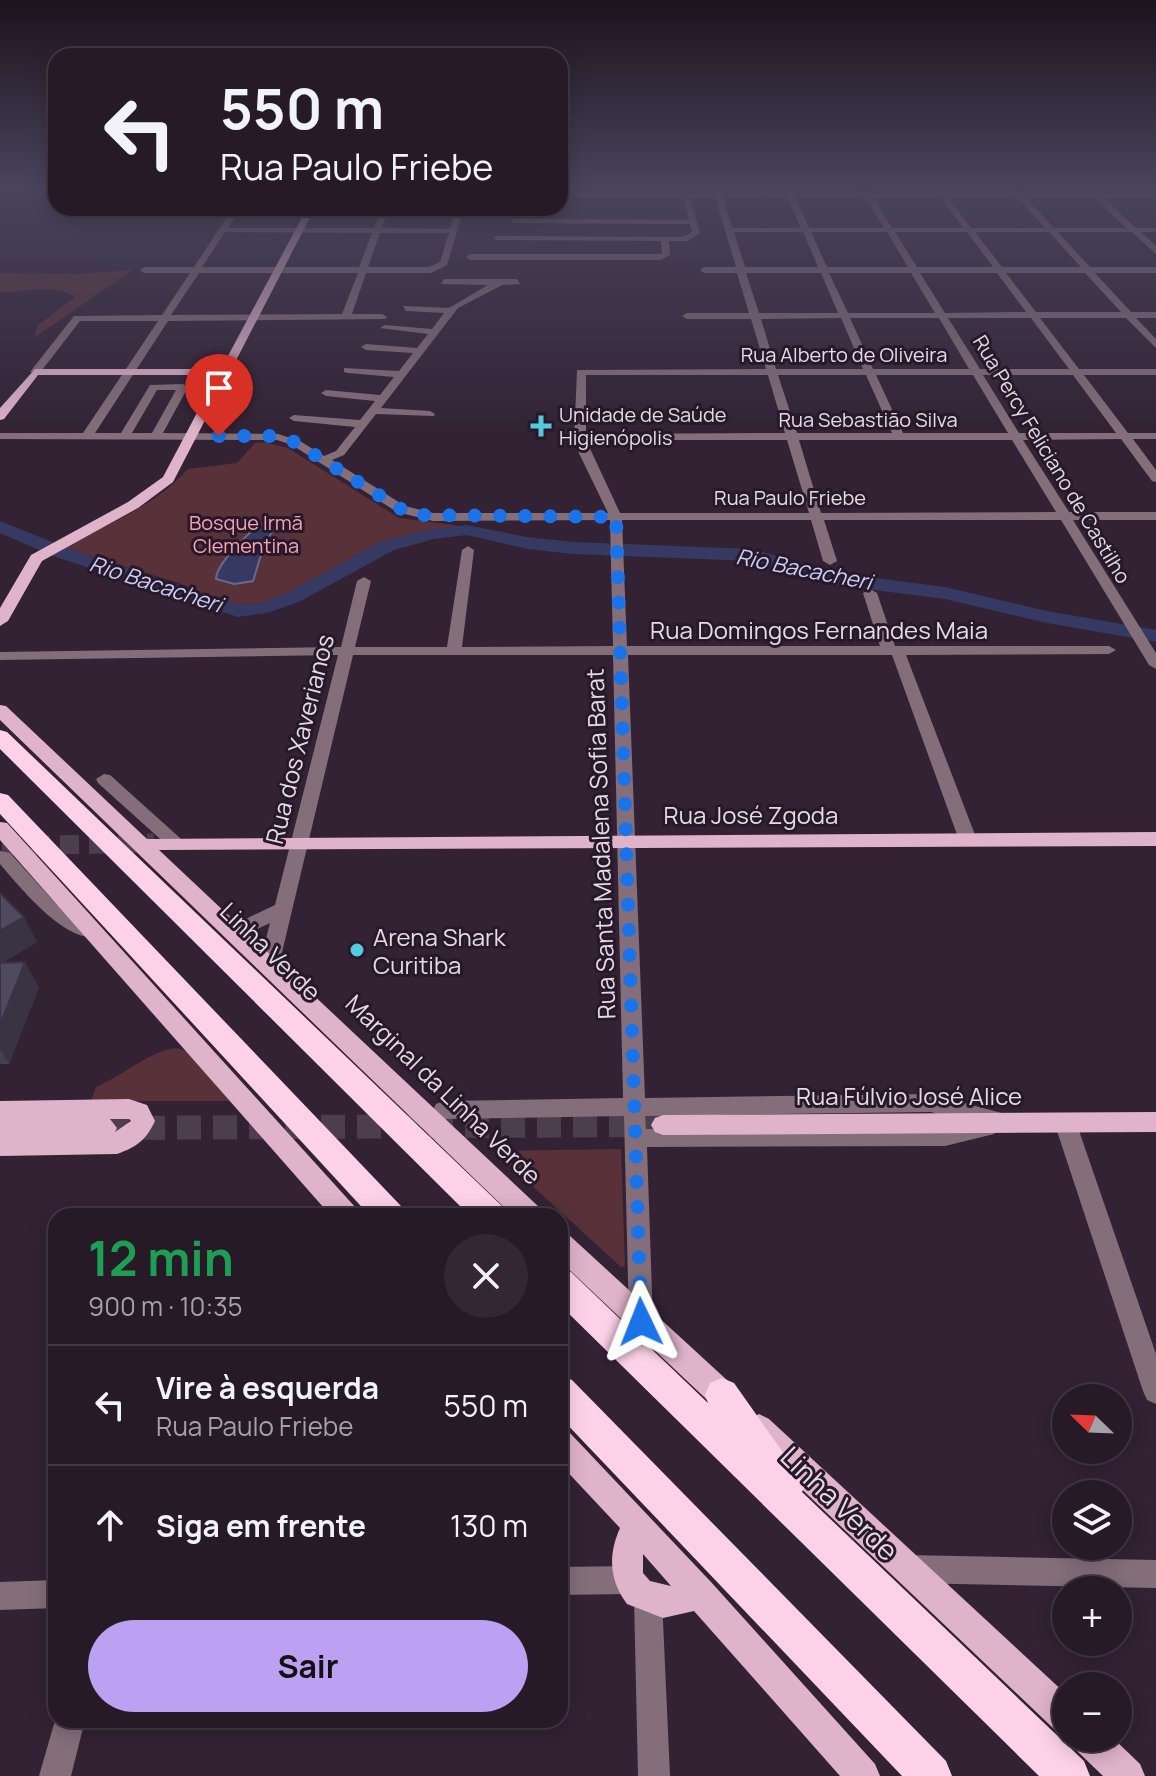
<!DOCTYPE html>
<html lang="pt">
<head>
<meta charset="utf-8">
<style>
  body { margin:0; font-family:Manrope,sans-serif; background:#322733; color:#f1f3f6; height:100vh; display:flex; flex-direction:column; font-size:30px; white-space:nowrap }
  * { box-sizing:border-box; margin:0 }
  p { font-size:26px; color:#a4a1a7 }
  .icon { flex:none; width:44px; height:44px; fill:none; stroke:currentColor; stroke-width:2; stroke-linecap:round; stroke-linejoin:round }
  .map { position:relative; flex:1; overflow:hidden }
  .side { position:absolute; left:48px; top:1208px; width:520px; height:520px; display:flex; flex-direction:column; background:#261a27; border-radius:24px; box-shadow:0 4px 20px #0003,0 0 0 2px #423844 }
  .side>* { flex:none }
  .banner { position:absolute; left:48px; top:48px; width:520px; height:168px; border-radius:24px; box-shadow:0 4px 20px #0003,0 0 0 2px #423844; background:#261a27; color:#f1f3f6; overflow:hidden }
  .needle { width:52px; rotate:293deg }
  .controls { position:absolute; left:1052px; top:1384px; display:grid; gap:16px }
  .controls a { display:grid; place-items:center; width:80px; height:80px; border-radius:50%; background:#261a27; box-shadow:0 4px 20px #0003,0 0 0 2px #423844; font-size:40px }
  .pin { position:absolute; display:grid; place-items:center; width:68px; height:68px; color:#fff; margin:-82px -34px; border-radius:50% 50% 50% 0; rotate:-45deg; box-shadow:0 0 8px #0007 }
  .pin .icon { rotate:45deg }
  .me { position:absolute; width:88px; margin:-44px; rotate:358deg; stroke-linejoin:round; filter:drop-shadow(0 0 6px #0008) }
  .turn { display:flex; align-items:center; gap:28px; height:168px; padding:0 40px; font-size:36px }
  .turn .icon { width:104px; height:104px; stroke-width:2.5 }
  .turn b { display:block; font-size:56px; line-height:68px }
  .round { display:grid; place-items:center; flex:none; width:84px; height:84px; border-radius:42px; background:#322733 }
  .head { display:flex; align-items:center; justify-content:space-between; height:136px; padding:0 40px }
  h1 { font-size:48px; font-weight:700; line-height:60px; color:#1e9e55 }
  .cta { display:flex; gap:16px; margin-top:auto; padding:16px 40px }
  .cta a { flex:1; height:92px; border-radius:48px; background:#bca0f2; color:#111; font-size:32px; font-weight:700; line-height:92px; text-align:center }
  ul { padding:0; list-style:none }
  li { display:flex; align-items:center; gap:24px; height:120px; padding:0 40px; border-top:2px solid #423844 }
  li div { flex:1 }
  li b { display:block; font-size:30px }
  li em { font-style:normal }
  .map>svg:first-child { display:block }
  .green { fill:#583139 }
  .water { fill:#363962; stroke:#6a698a; stroke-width:2 }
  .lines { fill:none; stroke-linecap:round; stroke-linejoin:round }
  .river { fill:#363962; fill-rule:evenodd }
  .major-tunnel-far1 { stroke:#4d3e4f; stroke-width:19; stroke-dasharray:19 10; stroke-linecap:butt }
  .major-tunnel { stroke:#4d3e4f; stroke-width:24; stroke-dasharray:24 12; stroke-linecap:butt }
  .minor { fill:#836e79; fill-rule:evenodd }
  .major { fill:#dfb3ca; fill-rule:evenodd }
  .highway { fill:#fdd2e8; fill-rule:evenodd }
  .wall { fill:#463f53 }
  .shaded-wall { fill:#393343 }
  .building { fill:#514960; stroke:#393343; stroke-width:2 }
  .route { stroke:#1a73e8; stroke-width:14; stroke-dasharray:0 25.2 }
  .poi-dot { fill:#55cadf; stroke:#28192a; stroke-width:3 }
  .labels { text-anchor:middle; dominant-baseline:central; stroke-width:6; stroke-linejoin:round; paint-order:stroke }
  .far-street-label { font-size:20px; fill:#e5dae6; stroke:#28192a }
  .far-poi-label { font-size:20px; fill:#e5dae6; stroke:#28192a; text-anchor:start }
  .far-park-label { font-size:20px; fill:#f7a4b3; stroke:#28192a }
  .far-water-label { font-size:22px; font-style:italic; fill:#c9cffa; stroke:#28192a }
  .street-label { font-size:24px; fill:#e5dae6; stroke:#28192a }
  .poi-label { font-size:24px; fill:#e5dae6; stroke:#28192a; text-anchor:start }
  .near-street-label { font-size:28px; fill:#e5dae6; stroke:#28192a }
</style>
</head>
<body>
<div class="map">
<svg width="1156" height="1776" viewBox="0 0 1156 1776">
  <rect width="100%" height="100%" fill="#322234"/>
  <g class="green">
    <polygon points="560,185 685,185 698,192 560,192"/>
    <path d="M133,270l-98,67 2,-11 38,-29c-23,-14 -49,-4 -75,-5v-19l76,1z"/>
    <path d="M263,442l25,6 111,70 56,7 7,5 -29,3 -47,12 -119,58 -33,2 -56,-22 -117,-36c45,-22 93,-40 127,-78l49,-6 18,-20z"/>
    <path d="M176,1048l11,3 45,50h-141l5,-14c24,-10 56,-37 80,-39z"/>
    <polygon points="621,1149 625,1265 622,1268 494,1151"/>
  </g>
  <path class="water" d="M284,519c-21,18 -23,38 -31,62l-19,3 -18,-5c0,-15 35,-50 49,-57 6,-3 13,-3 19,-3z"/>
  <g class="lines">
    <polygon class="river" points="0,521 67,548 239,605 264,602 285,594 380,542 433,529 467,525 527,537 573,542 752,549 837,573 945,587 1047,611 1156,630 1156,642 1047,623 945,599 835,585 751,561 573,554 527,549 467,535 434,539 394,550 299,602 267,613 238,617 53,556 0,533"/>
    <polyline class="major-tunnel-far1" points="2,846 154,843"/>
    <polyline class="major-tunnel" points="105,1128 663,1125"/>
    <g class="minor">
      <polygon points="0,185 9,185 2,189"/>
      <path d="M711,185h8l2,8h64l-2,-5 4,-2 6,7h70l-4,-6 4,-2 7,8h67l-2,-3 4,-2 6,5h68l-2,-3 4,-2 7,5h68l-3,-3 4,-2 7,5h58v4h-53l33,31h20v4h-15l15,14v8l-24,-22h-74l32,35h66v6h-61l36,39h25v6h-20l20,21v9l-30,-30h-86l39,51h77v6h-72l44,58h28v6h-23l23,31v12l-4,-1 -31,-42 -98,1 46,72h87v8h-83l83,133v16l-7,-4 -88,-145h-237l13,41 -7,4 -7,-4 -12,-41h-189l5,126h253l-17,-53 7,-4 7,4 18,53h214l7,4 -7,4 -203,1 71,185 -9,6 -9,-6 -67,-185h-264l17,443 286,-4 63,17 8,2 3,7 -11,14 -49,12 -298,1 6,175 -3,9 -9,3 -9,-3 -3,-9 -5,-206 -180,3 -8,-3 -3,-6 3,-6 8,-3 179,-3 -10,-443h-260l-74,310 -3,5h-14l-3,-5 11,-42 -36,17 -7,-2 -2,-5 2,-5 48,-23 63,-250 -338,5v-8l341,-5 16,-66 7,-4 7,4 -16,66h92l15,-97 6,-4 6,4 -12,97 151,-1 -3,-126 -177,1 -36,-9 -105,-67 -15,-5 -277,-1v-6h83l75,-112h-78l-41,53 -9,-2 44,-56 88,-1 28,-42h-46l-4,-3 4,-3h50l39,-59h8l-13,20h146l7,-20h8l-7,20 68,1 6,-21h8l-17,57 -16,8h-65l-14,41h30l5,3 -2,2 -217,2 -73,112h26l29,-48 33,-1 5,3 -25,46 115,1 22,7 24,15 12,-5 19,-24 -61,-6 -5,-3 5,-3 66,5 15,-19 -49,-5 -5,-3 5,-3 54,5 14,-18 -46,-4 -4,-1v-4l55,3 14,-18 -47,-3 -5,-3 5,-3 51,4 11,-14 -48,-6 5,-3 47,4 12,-16 -38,-2 -3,-5 46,2 39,-23 -47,-1 3,-5h73l3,5 -18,1 -44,23 -77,100 49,3 5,3 -1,2 -58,-2 -32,41 -12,5 73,46 28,7h175l-34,-70 3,-73 189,-1 -15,-50h-64l-5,-3 5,-3h62l-12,-40h-33l-4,-3 4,-3h32l-21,-70h-25l10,36 -12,8h-19l1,14 -10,5h-190l-4,-3 4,-3h192l-1,-13 -164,-1 -4,-2 4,-2 186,1 9,-5 -2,-8 -176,-1 -4,-2 4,-2 175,1 -6,-23h-123v-4h154zM723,197h64l14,31h-69zM795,197h70l19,31h-75zM873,197h68l22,31h-71zM948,197h69l28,31h-74zM1026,197h68l32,31h-72zM225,232l147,1 -13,34h-157zM734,232h69l15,35h-73zM811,232h76l21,35h-81zM895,232h72l26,35h-76zM975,232h74l32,35h-79zM380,233h69l-9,29 -11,5h-61zM199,273h159l-16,41 -171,1zM746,273h75l17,40h-79zM829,273h82l24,40h-87zM920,273h77l29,39 -81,1zM1006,273h79l36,39h-85zM841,318l22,51h-87l-15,-50zM850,318h89l30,51h-96zM948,318h83l38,51h-89zM586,375h182l17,58 -199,1zM778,375h88l26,58h-95zM876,375h97l35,58h-105zM983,375h90l43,58h-97zM157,390h19l-24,43h-20zM586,440h201l22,73h-189zM799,440h213l44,72 -235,1zM931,1112l37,10 -23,6 -299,1 -1,-13z"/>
      <polygon points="35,190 56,191 56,195 38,194"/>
      <polygon points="104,774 110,775 180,838 183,842 180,846 168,846 98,783 96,779"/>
      <path d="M0,851l10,2 47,52 42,21 2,5 -2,5c-32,10 -81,-51 -99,-72z"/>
      <polygon points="1065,1113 1073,1115 1076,1122 1156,1354 1156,1404 1147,1400 1143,1391 1054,1122 1057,1115"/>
      <polygon points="909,1555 1156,1560 1156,1588 909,1583 899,1579 895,1569 899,1559"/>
      <polygon points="628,1566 638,1570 642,1580 639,1589 648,1585 658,1589 662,1599 670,1776 638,1776 634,1599 637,1590 628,1594 560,1595 560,1567"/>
      <polygon points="56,1580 56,1608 0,1610 0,1582"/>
      <polygon points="56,1717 56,1720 85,1720 71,1776 39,1776"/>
    </g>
    <g class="major">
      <polygon points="307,208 315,208 173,482 138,508 42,561 8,621 0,626 0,608 31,555 128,502 163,477 217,375 38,375 4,419 0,420 0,408 35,369 221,369"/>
      <polygon points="0,705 6,706 147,839 1156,832 1156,846 159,850 540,1208 544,1216 513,1216 0,720"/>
      <polygon points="0,822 7,823 356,1208 360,1216 331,1216 0,840"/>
      <path d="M129,1099l18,6 8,16c-9,19 -18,26 -38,33l-117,2v-55zM110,1119h19l2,2 -16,11 2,-4z"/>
      <polygon points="1156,1112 1156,1132 663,1135 655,1132 651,1125 655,1118 663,1115"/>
      <polygon points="560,1232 569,1235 740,1392 744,1402 740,1412 730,1416 720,1412 560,1261"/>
      <polygon points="759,1414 769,1419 1066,1694 1066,1734 1054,1729 749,1439 744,1429 749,1419"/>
      <path d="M560,1428l10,5 141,149 164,182 5,12h-40l-146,-165 -31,7 -36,-14c-18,-24 -19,-49 -7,-76l-60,-64zM643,1554l28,32 -21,-5 -7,-8z"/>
      <polygon points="1071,1738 1113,1738 1140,1764 1145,1776 1103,1776 1076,1750"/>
    </g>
    <g class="highway">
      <polygon points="0,730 7,732 502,1206 506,1216 470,1216 0,749"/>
      <polygon points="0,793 8,795 401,1206 405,1216 370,1216 0,814"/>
      <polygon points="560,1268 571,1272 708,1403 705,1395 710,1383 722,1378 734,1383 799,1475 804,1488 802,1492 1084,1761 1090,1776 1039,1776 560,1305"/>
      <polygon points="560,1375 572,1380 946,1761 952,1776 902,1776 560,1417"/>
    </g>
  </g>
  <polygon class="wall" points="0,893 37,942 2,963 39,987 9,1064 0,1064"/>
  <g class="shaded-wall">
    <polygon points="24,917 37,942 0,964 0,931"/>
    <polygon points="25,962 39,987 9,1064 0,1049 0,1025"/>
  </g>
  <g class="building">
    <polygon points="0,893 24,917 0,931"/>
    <polygon points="25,962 0,1025 0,963"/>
  </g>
  <linearGradient id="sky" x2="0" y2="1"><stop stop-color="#1c131d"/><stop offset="0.43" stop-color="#49445c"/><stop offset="1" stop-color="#49445c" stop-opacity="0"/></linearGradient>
  <rect width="1156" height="433" fill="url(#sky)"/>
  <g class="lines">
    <polyline class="route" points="219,436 272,436 291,440 401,509 415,515 616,517 641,1322"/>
  </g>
  <g class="poi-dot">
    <path d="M537 414h8v8h8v8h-8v8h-8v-8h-8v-8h8z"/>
    <circle cx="357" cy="950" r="8"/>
  </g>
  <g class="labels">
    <g class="far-street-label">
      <text x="844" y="354">Rua Alberto de Oliveira</text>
      <text x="868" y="419">Rua Sebastião Silva</text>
      <text transform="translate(1052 459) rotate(59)">Rua Percy Feliciano de Castilho</text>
      <text x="790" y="497">Rua Paulo Friebe</text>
    </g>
    <g class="far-poi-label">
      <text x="559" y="414">Unidade de Saúde<tspan x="559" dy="23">Higienópolis</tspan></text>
    </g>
    <g class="far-park-label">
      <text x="246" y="522">Bosque Irmã<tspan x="246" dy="23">Clementina</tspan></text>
    </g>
    <g class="far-water-label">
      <text transform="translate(804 569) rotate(11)">Rio Bacacheri</text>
      <text transform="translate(156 584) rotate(18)">Rio Bacacheri</text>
    </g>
    <g class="street-label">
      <text x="819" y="629">Rua Domingos Fernandes Maia</text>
      <text transform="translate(299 739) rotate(-76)">Rua dos Xaverianos</text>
      <text x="751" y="814">Rua José Zgoda</text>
      <text transform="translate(600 844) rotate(-92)">Rua Santa Madalena Sofia Barat</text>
      <text transform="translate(271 951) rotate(44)">Linha Verde</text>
      <text transform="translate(444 1089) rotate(44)">Marginal da Linha Verde</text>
      <text x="909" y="1095">Rua Fúlvio José Alice</text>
    </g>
    <g class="poi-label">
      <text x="373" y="936">Arena Shark<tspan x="373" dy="28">Curitiba</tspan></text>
    </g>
    <g class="near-street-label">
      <text transform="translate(840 1503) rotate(44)">Linha Verde</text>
    </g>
  </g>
</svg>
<div class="controls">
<a><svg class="needle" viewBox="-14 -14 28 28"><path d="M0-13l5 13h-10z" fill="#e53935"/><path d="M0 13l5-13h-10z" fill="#a4a1a7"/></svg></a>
<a><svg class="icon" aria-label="layers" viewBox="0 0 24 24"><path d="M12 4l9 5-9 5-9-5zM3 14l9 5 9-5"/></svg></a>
<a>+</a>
<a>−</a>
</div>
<div class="pin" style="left:219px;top:436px;background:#d93025"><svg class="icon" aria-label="arrive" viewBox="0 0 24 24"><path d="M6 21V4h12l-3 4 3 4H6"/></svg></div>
<svg class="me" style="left:641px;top:1322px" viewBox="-20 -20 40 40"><path d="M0-17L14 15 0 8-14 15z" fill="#1a73e8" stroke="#fff" stroke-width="4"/></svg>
<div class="banner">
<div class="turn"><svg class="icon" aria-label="left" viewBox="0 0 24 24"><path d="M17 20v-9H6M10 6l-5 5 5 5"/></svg><div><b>550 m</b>Rua Paulo Friebe</div></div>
</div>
<section class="side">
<div class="head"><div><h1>12 min</h1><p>900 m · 10:35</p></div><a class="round"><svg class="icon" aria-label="close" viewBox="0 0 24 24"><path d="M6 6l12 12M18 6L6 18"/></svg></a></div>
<ul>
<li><svg class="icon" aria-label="left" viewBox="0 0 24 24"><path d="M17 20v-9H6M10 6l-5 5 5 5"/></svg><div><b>Vire à esquerda</b><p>Rua Paulo Friebe</p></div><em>550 m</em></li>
<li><svg class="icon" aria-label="ahead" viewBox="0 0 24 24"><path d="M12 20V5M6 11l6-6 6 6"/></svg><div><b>Siga em frente</b></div><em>130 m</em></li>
</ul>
<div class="cta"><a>Sair</a></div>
</section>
</div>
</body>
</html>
